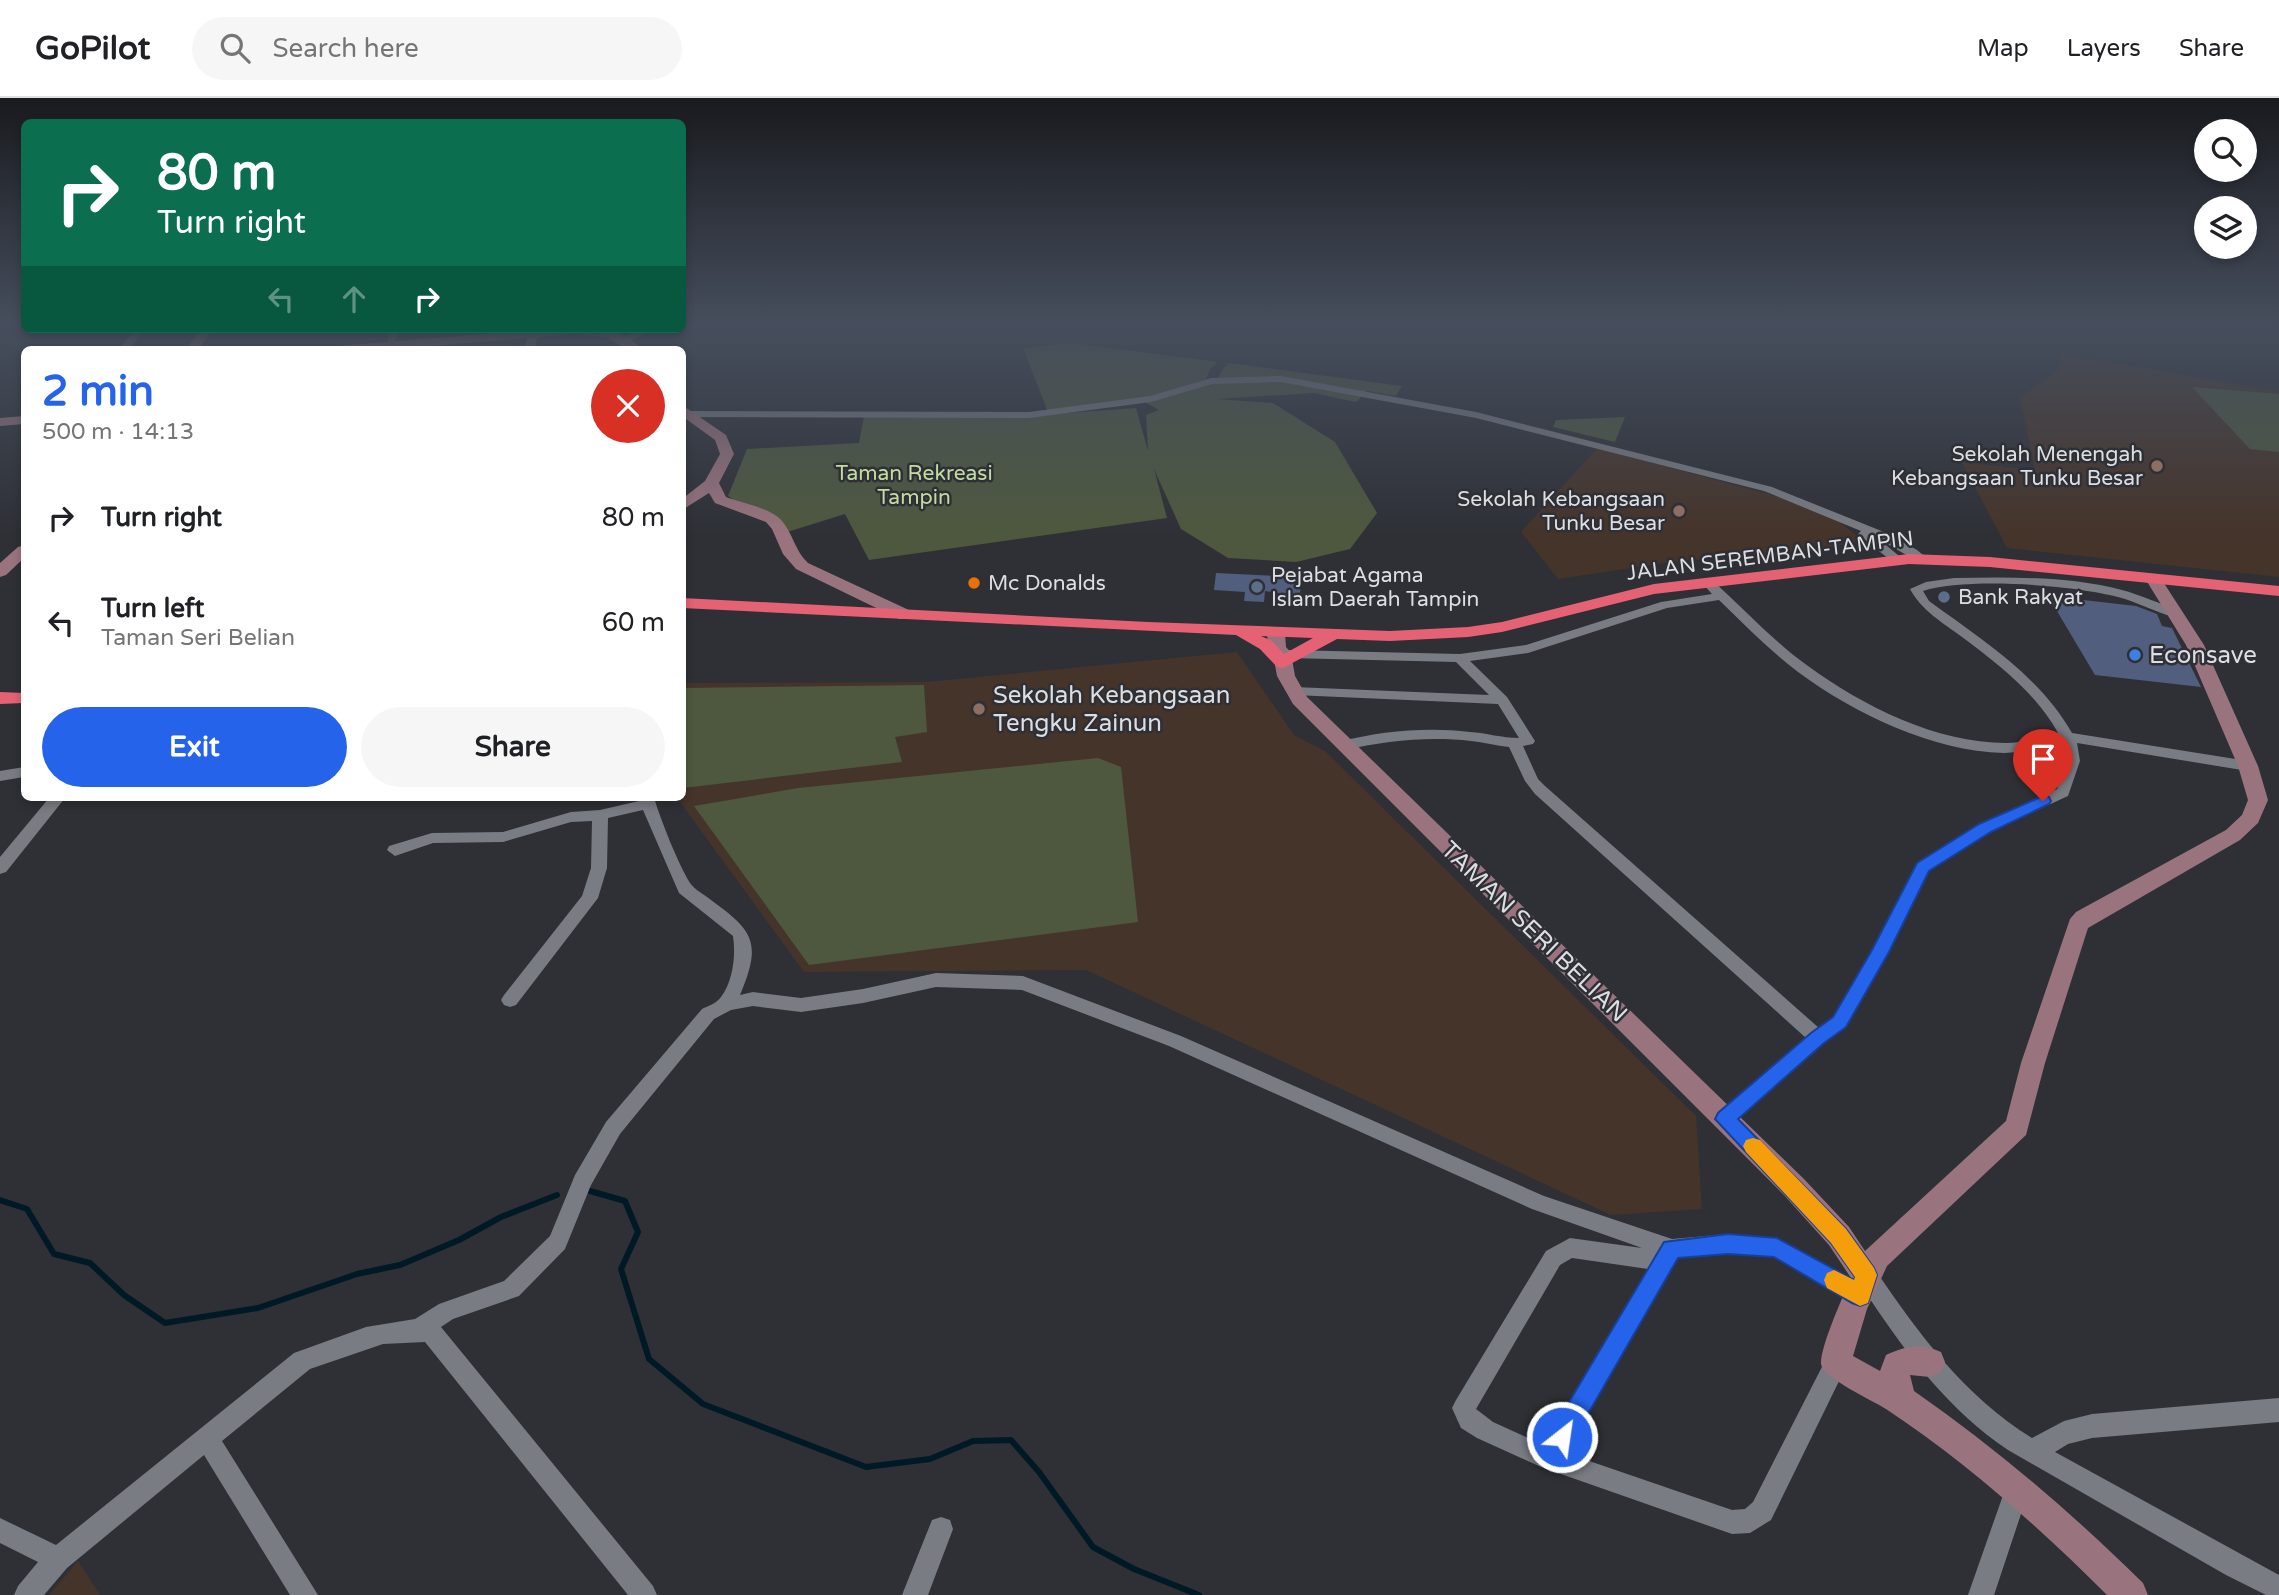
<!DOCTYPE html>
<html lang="en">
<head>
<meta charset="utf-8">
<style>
  body { margin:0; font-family:"Varela Round",sans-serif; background:#f6f6f6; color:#202124; height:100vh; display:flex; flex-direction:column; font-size:26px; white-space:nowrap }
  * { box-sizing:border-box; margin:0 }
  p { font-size:23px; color:#757577 }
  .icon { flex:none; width:38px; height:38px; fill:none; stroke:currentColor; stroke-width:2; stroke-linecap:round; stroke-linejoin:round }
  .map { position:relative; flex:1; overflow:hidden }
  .sheet { position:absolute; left:21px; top:248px; width:665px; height:455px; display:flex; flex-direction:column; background:#fff; border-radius:10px; box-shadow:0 4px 10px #0003 }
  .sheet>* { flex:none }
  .guide { position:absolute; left:21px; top:21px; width:665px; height:214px; border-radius:10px; box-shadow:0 4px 10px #0003; background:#0b6e4f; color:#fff; overflow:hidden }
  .tools { position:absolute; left:2194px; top:21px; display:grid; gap:14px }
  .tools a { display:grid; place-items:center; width:63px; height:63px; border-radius:50%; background:#fff; box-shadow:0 4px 10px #0003; font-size:35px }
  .pin { position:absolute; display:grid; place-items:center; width:60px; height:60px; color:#fff; margin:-72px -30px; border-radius:50% 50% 50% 0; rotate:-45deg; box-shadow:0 0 7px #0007 }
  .pin .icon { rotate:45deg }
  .me { position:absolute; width:77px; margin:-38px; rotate:30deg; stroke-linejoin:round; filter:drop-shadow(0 0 5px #0008) }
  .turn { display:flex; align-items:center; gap:24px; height:147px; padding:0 21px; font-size:32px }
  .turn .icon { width:91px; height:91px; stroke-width:2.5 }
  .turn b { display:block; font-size:49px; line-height:60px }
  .lanes { display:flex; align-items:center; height:66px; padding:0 21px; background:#0003; justify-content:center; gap:35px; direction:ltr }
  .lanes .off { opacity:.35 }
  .round { display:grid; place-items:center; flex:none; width:74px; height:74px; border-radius:37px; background:#f6f6f6 }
  .overview { display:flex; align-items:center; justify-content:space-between; height:119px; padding:0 21px }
  h1 { font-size:42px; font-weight:700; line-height:52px; color:#2563eb }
  .primary-button { display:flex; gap:14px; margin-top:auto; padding:14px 21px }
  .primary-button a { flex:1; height:80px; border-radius:42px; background:#2563eb; color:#fff; font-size:28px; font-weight:700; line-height:80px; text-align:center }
  .primary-button a+a { background:#f6f6f6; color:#202124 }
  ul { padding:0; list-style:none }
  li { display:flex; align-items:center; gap:21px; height:105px; padding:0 21px }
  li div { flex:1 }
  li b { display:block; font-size:26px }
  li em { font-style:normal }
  header { display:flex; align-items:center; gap:42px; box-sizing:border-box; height:98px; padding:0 35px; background:#fff; border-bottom:2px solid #e0e0e0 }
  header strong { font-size:33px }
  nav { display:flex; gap:38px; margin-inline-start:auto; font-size:24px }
  .search { width:490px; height:63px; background:#f6f6f6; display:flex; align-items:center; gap:18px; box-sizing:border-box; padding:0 24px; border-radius:38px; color:#757577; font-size:26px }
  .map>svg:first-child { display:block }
  .education { fill:#45342a }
  .green { fill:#4e583e }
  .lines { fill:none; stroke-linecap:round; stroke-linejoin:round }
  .stream { stroke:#001a25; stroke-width:6 }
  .building { fill:#515e7d }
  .street { fill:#797c83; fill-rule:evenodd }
  .secondary { fill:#99747e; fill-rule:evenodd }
  .highway { fill:#e46274; fill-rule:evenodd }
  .route { fill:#2563eb; stroke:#184099; stroke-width:2 }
  .slow { fill:#f59e0b }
  .education-dot { fill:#8d6e63; stroke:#2e3036; stroke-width:2.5 }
  .food-dot { fill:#e8710a; stroke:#2e3036; stroke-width:2.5 }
  .service-dot { fill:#5c6f8a; stroke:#2e3036; stroke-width:2.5 }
  .shop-dot { fill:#3f7fe0; stroke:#2e3036; stroke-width:2.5 }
  .labels { text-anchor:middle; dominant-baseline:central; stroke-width:5; stroke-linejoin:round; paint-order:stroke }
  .far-poi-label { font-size:21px; fill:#dcdee2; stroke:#2e3036; text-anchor:start }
  .far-park-label { font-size:21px; fill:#c4db9f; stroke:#2e3036 }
  .far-street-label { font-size:21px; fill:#dcdee2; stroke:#2e3036 }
  .poi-label { font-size:24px; fill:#dcdee2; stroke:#2e3036; text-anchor:start }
  .street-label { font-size:24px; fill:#dcdee2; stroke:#2e3036 }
</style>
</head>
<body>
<header>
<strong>GoPilot</strong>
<div class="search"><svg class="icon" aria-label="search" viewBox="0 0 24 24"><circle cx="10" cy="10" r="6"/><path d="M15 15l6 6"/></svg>Search here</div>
<nav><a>Map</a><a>Layers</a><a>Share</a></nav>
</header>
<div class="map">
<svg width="2279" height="1497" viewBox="0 0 2279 1497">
  <rect width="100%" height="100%" fill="#2e3036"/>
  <g class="education">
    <polygon points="2059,255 2279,294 2279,479 2007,450 1962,364 2035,372 2020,299 2057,274"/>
    <polygon points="1597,350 1801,405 1837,422 1864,443 1808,453 1672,464 1558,481 1521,434"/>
    <polygon points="1237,554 1294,637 1325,653 1696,1018 1702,1111 1611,1117 1086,872 804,874 677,700 682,700 683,585 926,584"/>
    <polygon points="78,1463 100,1497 49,1497"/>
  </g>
  <g class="green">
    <polygon points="1072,245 1218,264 1210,271 1206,281 1144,302 1048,314 1023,250"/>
    <polygon points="1229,265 1402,288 1396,298 1367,293 1356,304 1313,295 1216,301 1273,305 1335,344 1377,415 1350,451 1296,464 1228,460 1181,431 1154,371 1167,420 869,462 845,416 784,435 728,398 747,351 859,345 864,318 1038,317 1136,310 1148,353 1146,317 1159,312 1143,303 1216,284 1222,272"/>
    <polygon points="2192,289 2279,296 2279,354 2250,351"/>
    <polygon points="1625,319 1615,344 1553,329 1556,322"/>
    <polygon points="924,587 927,634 895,639 902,664 683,690 683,590"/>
    <polygon points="1098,660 1121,669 1138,824 809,867 694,708 798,690"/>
  </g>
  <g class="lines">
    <g class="stream">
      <polyline points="590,1093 625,1103 638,1134 621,1171 649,1261 703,1306 866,1369 930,1361 973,1343 1011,1342 1039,1374 1093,1449 1134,1471 1199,1497"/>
      <polyline points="0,1102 27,1111 54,1156 90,1165 124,1197 165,1225 258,1210 357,1176 400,1167 459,1142 501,1119 557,1097"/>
    </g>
  </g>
  <g class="building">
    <polygon points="1216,475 1301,479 1300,498 1265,493 1264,504 1244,503 1245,494 1214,492"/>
    <polygon points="2048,498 2136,508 2157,516 2162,528 2172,530 2201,589 2095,577"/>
  </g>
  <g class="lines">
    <g class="street">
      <polygon points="136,231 146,231 128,252 118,252"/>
      <polygon points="391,231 401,231 391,250 385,250"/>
      <polygon points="534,231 539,234 534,252 524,252 529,234"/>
      <polygon points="641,231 653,231 630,243 622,241"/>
      <polygon points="1281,278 1476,314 1772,389 1889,436 1917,452 1928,461 1922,465 1918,464 1876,439 1904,462 1902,465 1894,465 1860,438 1858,436 1861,433 1764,393 1476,320 1281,284 1212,286 1151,304 1029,320 690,319 685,316 690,313 1029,314 1150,298 1211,280"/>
      <path d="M1954,480c55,-1 115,-2 168,12 19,5 38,14 56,20v6l-4,1c-19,-5 -37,-15 -56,-20 -45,-12 -151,-20 -195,-6l6,10c52,38 111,75 143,132l176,28 7,5 -7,5 -171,-28 3,18 -12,35 -78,36 -61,39 -40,81 -43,75 -22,16 -92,82 -7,2 -7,-2 -3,-6 3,-6 88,-75 -271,-244 -10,-13 -16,-34c-13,-1 -25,-5 -38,-6 -43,-5 -86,0 -127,9l-7,-5 2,-3c42,-11 88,-15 131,-10 16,1 32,6 49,6l-21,-34 -204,-9 -7,-4 7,-4 195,8 -33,-33 -168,-4 -7,-4 7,-4 172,4 66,-9 135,-43 51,-8 -10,-11 6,-4 4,1c32,29 61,61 96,86 55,40 128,77 198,77 17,0 35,-7 52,-10 -22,-40 -60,-69 -96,-96 -20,-15 -40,-26 -52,-48l16,-7zM1719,502c26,25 51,51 79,72 57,42 134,79 206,81 20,0 39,-9 58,-11l4,19 -9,28 -77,35 -63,39 -44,87 -39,67 -15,11 -274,-242 -7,-7 -15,-33 10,-2 2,-3 -28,-44 -37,-36 58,-8 139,-45z"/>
      <polygon points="24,669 24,679 0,683 0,673"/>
      <polygon points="49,700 65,700 6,774 0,776 0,759"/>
      <path d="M638,700h16c8,25 23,63 36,85 5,7 15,12 21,17 43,31 51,43 29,95l13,-3 48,6 62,-9 73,-16 87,3 158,60 363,160 128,43 56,-5 49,4 83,46 -5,-9 3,-7 8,-3 8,3c44,65 90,128 158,170l32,-17 28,-7 187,-16v24l-187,16 -24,6 -13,8 224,123v20h-13l-40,-20 -218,-125c-58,-39 -100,-94 -138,-151l-2,4 -8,3 -8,-3 -78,-46 -46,-3 -51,4 -111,195 166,57 13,-1 8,-7 75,-147 8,-3 8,3 3,8 -3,8 -73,149 -21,13 -18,1 -191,-67 -64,-29 -16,-10 -9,-20 4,-8 90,-149 24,-13 72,10 -110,-39 -363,-163 -147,-56 -86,-3 -73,16 -62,9 -48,-6 -22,4 -17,9 -94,115 -29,51 -26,64 -46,47 -66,23 -12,8 212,259 4,9h-29l-203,-253 -42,2 -73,25 -88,72 96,154h-28l-86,-140 -137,113 -23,27h-30l4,-9 20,-24 -38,-19v-25l56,27 238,-192 72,-26 49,-8 24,-15 65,-23 46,-45 25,-61 31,-53 96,-113c6,-3 15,-6 19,-12 12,-16 15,-42 12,-61l-54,-43 -36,-83 -35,8 -1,50 -9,30 -82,107 -6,2 -6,-2 -3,-5 3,-5 78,-99 9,-28 1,-47 -21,1 -68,20 -70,1 -38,13 -8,-6 2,-4 43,-13 71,-1 68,-20 29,-2 39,-9zM1572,1160l76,11 -104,176 -51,-23 -17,-13 84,-144z"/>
      <polygon points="2017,1380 2026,1383 2029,1392 1994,1497 1968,1497 2008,1383"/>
      <polygon points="941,1419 950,1422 953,1431 928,1497 902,1497 932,1422"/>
    </g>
    <g class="secondary">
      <polygon points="201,231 213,231 198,252 186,252"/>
      <path d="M544,231c33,0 75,-8 98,21h-13l-23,-13 -31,-3 -193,16h-50l6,-4z"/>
      <path d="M682,307l44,30 8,19 -15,29 7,14c16,6 45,11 56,24 11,13 13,30 26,42l103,48 3,4 -3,4h-12l-103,-50 -13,-15 -11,-25 -6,-7 -51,-19 -6,-10 -27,17v-11l23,-18 15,-27 -5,-14 -33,-24z"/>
      <polygon points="24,318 24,326 0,328 0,320"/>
      <polygon points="24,447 24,460 6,477 0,479 0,465 18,449"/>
      <path d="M2154,477l6,2 44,68 54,121 10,34 -10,23 -18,17 -152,88 -43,135 -19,72 -139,131 -20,43 -14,47 27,15 6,-16c20,-9 34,-12 55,-3l4,10 -4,10 -11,5 -20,-2 4,16c82,57 158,122 229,192l5,12h-41c-68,-68 -141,-133 -221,-186 -14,-9 -63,-31 -65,-45 -1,-17 23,-70 30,-86l-22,-33 -45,-50 -491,-491 -16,-28 -4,-22 -5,-6 -1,-15 9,-5 9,5 1,14 5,6 4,23 12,21 497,482 45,48 16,24 141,-130 15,-58 49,-144 6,-7 150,-82 16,-15 6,-15 -10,-34 -52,-121 -40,-65z"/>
    </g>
    <g class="highway">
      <path d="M1909,456l81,3 289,29v10l-289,-29 -81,-3 -255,30 -152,38 -34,5 -78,4 -53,-2 -54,29 -6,-1 -17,-18 -24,-14 -554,-27v-10l466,24 242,9 78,-4 34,-5 152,-38zM1261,538l52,2 -29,16 -12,-13z"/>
      <polygon points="0,594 24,595 24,605 0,606"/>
    </g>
  </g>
  <linearGradient id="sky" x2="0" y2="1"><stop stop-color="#191a1e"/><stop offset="0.52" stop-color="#464e5d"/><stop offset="1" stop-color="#464e5d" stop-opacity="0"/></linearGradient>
  <rect width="2279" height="436" fill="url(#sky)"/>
  <polygon class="route" points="2043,698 2049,699 2051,703 2049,706 1991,734 1929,773 1889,854 1846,929 1824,945 1738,1021 1846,1131 1874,1170 1877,1177 1868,1205 1860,1208 1852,1205 1774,1159 1728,1156 1678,1160 1570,1347 1562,1351 1553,1347 1550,1339 1553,1331 1664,1144 1728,1136 1777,1140 1854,1182 1855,1179 1831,1145 1715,1021 1718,1015 1811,935 1833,919 1872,852 1917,765 1979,726"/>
  <polygon class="slow" points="1753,1040 1760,1042 1846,1131 1874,1170 1877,1177 1868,1205 1860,1208 1827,1190 1824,1182 1827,1175 1834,1172 1854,1182 1855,1179 1831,1145 1746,1054 1743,1048 1746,1042"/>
  <g class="education-dot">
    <circle cx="2157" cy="368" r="7"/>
    <circle cx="1679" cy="413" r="7"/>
    <circle cx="979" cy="611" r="7"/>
  </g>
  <circle class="food-dot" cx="974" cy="485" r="7"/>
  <g class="service-dot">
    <circle cx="1257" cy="489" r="7"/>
    <circle cx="1944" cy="499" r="7"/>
  </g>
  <circle class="shop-dot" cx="2135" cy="557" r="7"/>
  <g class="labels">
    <g class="far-poi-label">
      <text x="2143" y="356" text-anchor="end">Sekolah Menengah<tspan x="2143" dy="24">Kebangsaan Tunku Besar</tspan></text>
      <text x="1665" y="401" text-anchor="end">Sekolah Kebangsaan<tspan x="1665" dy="24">Tunku Besar</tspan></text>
      <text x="1271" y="477">Pejabat Agama<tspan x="1271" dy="24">Islam Daerah Tampin</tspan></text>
      <text x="988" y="485">Mc Donalds</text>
      <text x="1958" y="499">Bank Rakyat</text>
    </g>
    <g class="far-park-label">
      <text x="914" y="375">Taman Rekreasi<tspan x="914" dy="24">Tampin</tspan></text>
    </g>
    <g class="far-street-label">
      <text transform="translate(1770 458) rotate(-7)">JALAN SEREMBAN-TAMPIN</text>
    </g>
    <g class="poi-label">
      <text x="2149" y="557">Econsave</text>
      <text x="993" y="597">Sekolah Kebangsaan<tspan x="993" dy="28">Tengku Zainun</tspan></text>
    </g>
    <g class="street-label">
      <text transform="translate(1534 834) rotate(44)">TAMAN SERI BELIAN</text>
    </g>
  </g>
</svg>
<div class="tools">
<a><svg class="icon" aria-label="search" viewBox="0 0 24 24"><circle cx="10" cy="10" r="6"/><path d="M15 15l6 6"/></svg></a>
<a><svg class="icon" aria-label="layers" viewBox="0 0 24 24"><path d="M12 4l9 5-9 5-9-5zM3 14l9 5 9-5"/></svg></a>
</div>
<div class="pin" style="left:2043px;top:703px;background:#d93025"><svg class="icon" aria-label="arrive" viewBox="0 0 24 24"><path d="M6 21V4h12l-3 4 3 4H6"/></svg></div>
<svg class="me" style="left:1562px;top:1339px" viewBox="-20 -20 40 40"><circle r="17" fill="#2563eb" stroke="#fff" stroke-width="3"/><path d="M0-11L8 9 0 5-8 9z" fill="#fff"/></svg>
<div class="guide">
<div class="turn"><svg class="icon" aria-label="right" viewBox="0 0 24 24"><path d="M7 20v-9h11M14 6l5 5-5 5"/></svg><div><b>80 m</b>Turn right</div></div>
<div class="lanes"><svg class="icon off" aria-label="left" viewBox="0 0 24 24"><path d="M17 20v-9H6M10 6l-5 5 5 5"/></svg><svg class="icon off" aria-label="ahead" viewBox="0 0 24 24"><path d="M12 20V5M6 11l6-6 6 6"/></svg><svg class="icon" aria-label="right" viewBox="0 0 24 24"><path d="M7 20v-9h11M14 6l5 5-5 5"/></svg></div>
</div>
<section class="sheet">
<div class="overview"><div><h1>2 min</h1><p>500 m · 14:13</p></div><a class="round" style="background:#d93025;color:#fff"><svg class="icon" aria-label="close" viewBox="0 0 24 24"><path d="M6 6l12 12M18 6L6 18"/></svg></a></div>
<ul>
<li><svg class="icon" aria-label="right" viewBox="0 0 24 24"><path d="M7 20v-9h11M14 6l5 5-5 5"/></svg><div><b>Turn right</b></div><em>80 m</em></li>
<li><svg class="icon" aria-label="left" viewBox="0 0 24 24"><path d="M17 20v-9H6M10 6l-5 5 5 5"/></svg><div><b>Turn left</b><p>Taman Seri Belian</p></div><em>60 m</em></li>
</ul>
<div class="primary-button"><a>Exit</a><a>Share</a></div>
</section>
</div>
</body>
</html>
